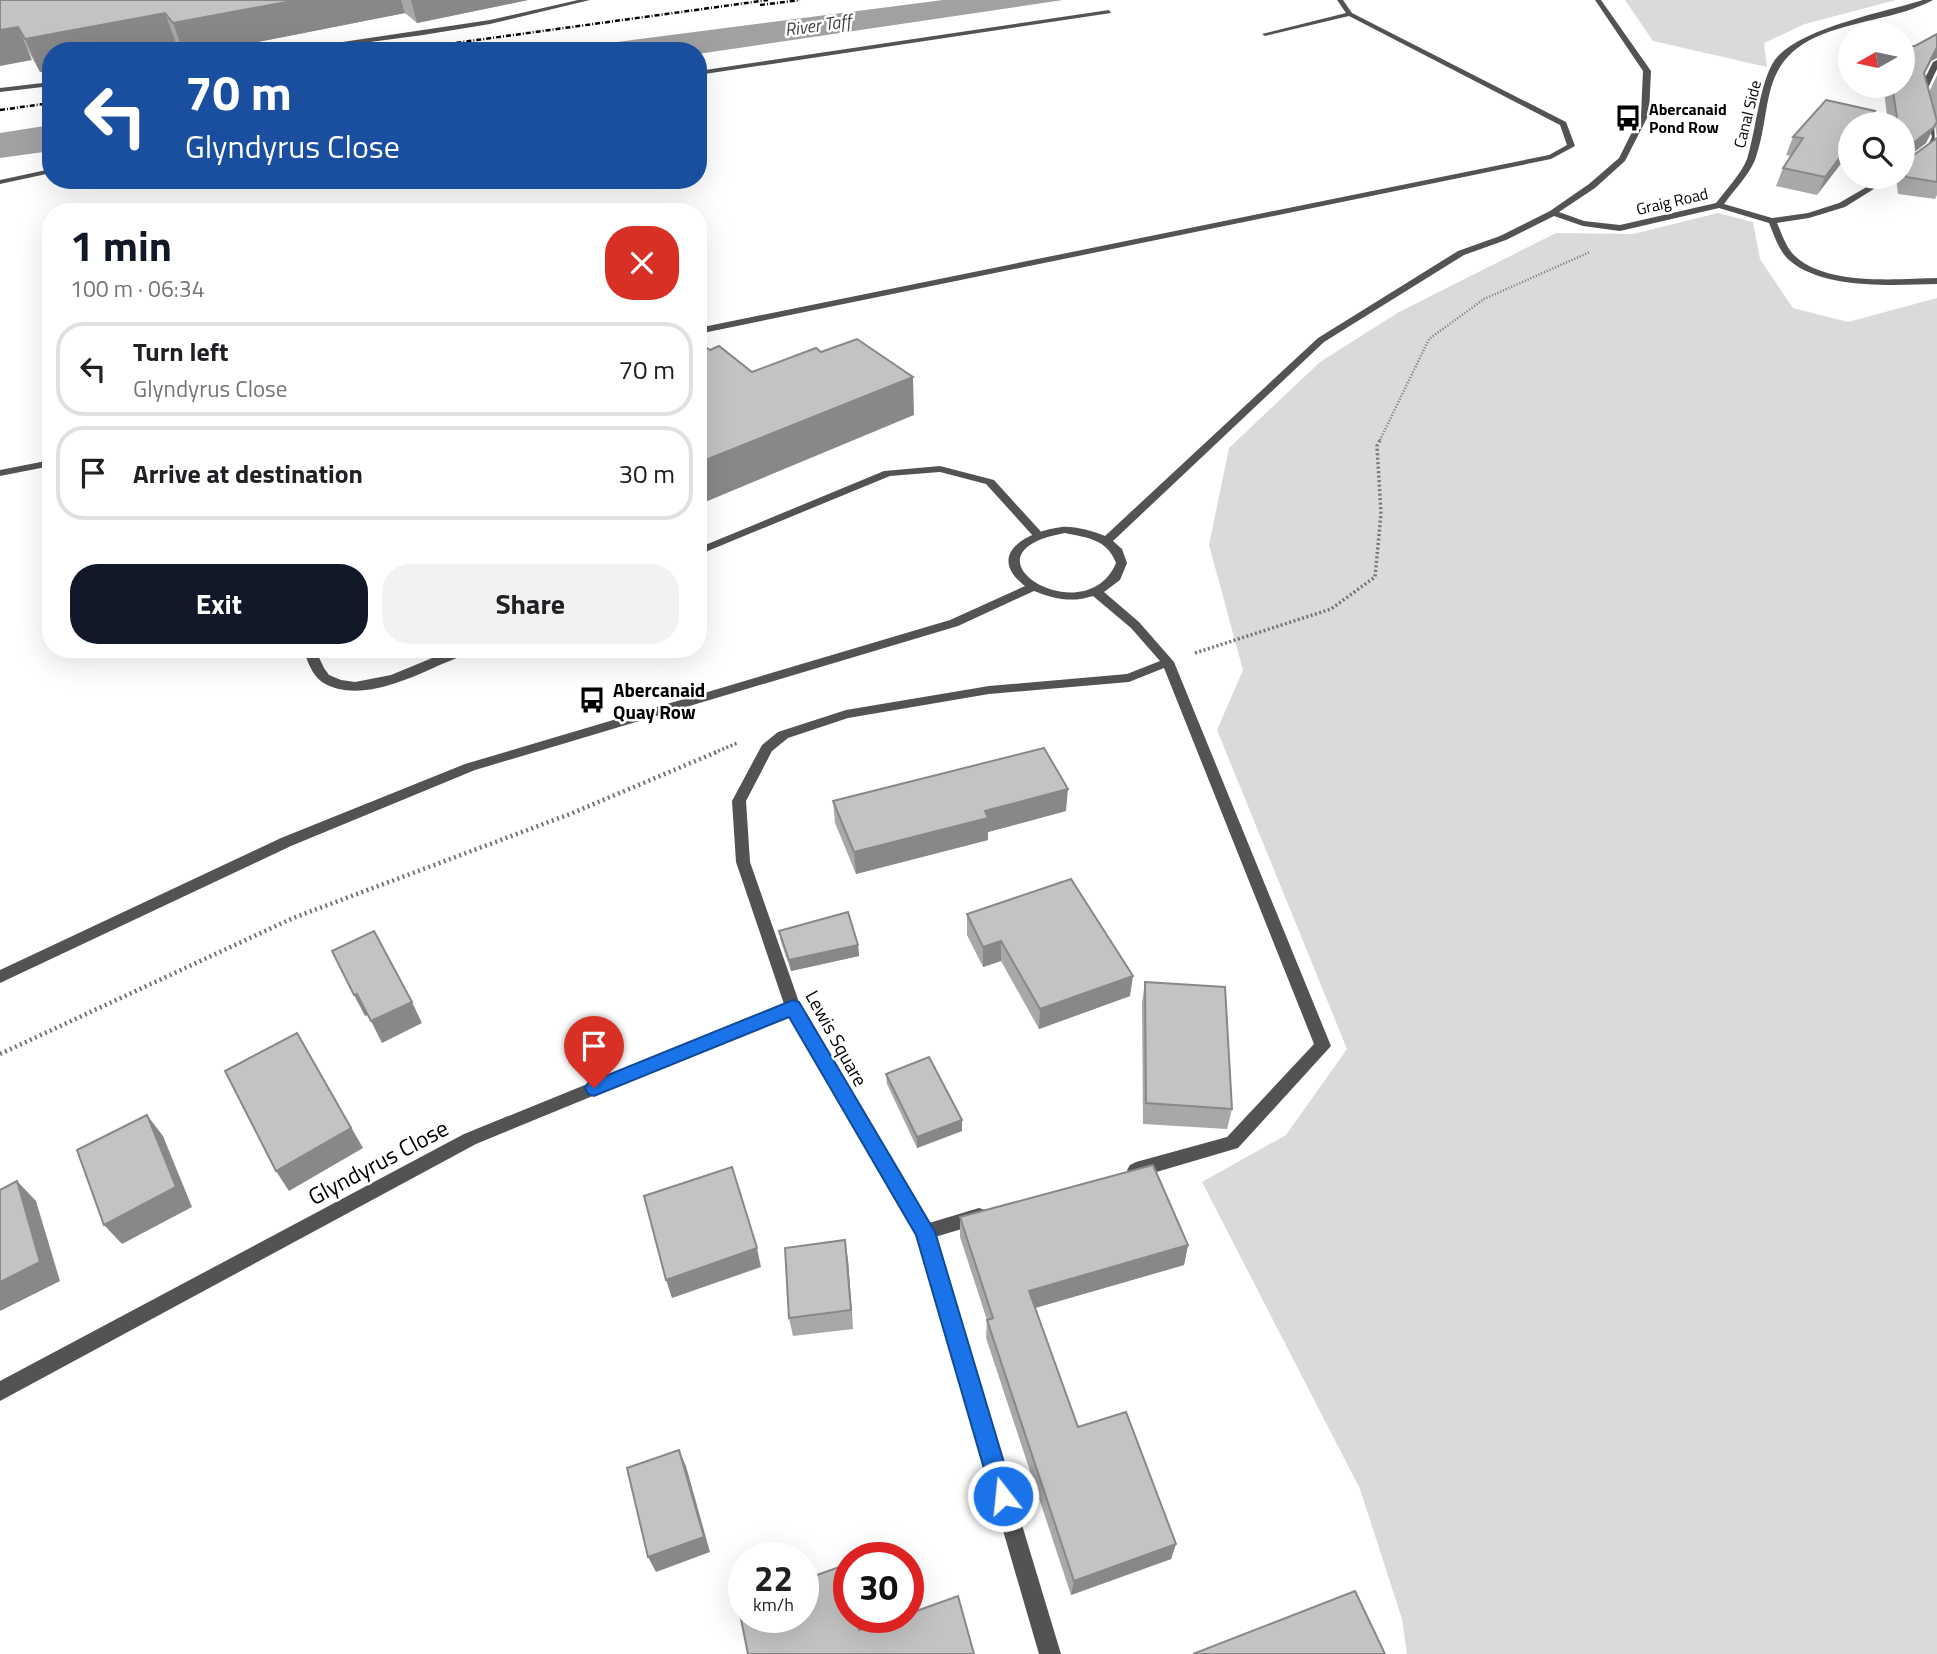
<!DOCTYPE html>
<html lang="en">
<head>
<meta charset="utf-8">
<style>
  body { margin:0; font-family:"Titillium Web",sans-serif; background:#f2f2f2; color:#202124; height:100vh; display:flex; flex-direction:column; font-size:26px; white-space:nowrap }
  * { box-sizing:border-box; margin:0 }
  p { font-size:23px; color:#757577 }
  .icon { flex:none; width:38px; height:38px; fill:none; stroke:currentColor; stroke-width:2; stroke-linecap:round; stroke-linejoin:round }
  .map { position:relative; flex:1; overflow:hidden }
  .side { position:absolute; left:42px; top:203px; width:665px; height:455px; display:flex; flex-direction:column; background:#fff; border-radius:28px; box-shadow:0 7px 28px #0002 }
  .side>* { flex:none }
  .hud { position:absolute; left:42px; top:42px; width:665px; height:147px; border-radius:28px; box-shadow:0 7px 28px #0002; background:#1a4fa0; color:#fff; overflow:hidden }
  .needle { width:46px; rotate:261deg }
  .controls { position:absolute; left:1838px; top:21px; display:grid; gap:14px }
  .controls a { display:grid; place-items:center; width:77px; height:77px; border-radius:50%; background:#fff; box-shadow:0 7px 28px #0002; font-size:35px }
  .speed { position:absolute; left:728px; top:1542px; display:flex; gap:14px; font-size:35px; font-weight:700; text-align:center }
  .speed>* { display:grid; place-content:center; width:91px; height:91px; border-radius:50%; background:#fff; box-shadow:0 7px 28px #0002; line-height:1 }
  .speed small { font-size:18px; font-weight:400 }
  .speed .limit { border:10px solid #d22; background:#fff; color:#111 }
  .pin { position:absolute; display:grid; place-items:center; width:60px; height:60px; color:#fff; margin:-72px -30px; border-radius:50% 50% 50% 0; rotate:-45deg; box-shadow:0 0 7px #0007 }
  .pin .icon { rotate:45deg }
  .me { position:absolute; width:77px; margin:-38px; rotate:344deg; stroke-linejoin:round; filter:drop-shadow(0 0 5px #0008) }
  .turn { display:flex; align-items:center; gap:24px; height:147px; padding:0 28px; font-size:32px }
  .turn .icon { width:91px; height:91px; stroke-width:2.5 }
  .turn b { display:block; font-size:49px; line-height:60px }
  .round { display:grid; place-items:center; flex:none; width:74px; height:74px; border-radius:28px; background:#f2f2f2 }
  .headline { display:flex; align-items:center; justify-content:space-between; height:119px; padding:0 28px }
  h1 { font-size:42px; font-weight:700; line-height:52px; color:#111827 }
  .primary-button { display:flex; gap:14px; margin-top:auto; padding:14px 28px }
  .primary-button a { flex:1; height:80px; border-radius:28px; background:#111827; color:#fff; font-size:28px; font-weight:700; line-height:80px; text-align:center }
  .primary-button a+a { background:#f2f2f2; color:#202124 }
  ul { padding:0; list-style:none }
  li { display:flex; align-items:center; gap:21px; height:94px; margin:0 14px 10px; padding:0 14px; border:4px solid #e0e0e0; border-radius:28px }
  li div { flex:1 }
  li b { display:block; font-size:26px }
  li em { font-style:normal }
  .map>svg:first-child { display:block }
  .green { fill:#dadada }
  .water { fill:#a1a1a1 }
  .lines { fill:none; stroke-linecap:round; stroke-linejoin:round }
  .path-far2 { stroke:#757575; stroke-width:2.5; stroke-dasharray:1 2; stroke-linecap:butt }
  .path-far1 { stroke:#757575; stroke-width:3.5; stroke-dasharray:2 2.5; stroke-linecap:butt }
  .path { stroke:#757575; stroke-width:4.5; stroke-dasharray:2 3.5; stroke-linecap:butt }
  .service { fill:#535353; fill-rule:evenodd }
  .minor { fill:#535353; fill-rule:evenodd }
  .rail { stroke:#000; stroke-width:2.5; stroke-dasharray:5 2 1 2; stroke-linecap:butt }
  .wall { fill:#a8a8a8; fill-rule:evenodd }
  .shaded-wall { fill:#888 }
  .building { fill:#c3c3c3; stroke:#888; stroke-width:2 }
  .route { fill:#1a73e8; stroke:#114b97; stroke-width:2 }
  .labels { text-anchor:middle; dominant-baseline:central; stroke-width:5; stroke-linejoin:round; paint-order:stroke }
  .far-poi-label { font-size:16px; font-weight:bold; fill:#000; stroke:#fff; text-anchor:start }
  .far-street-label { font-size:16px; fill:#000; stroke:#fff }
  .far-water-label { font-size:18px; font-style:italic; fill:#424242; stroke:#fff }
  .poi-label { font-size:19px; font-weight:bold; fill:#000; stroke:#fff; text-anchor:start }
  .street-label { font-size:19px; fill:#000; stroke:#fff }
  .near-street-label { font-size:23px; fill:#000; stroke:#fff }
</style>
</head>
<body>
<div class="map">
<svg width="1937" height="1654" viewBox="0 0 1937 1654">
  <rect width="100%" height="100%" fill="#fff"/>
  <g class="green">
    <polygon points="1625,0 1896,0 1805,24 1764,43 1767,67 1653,41"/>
    <polygon points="1718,213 1753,222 1760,259 1793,308 1848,322 1937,298 1937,1654 1407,1654 1402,1619 1360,1489 1202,1182 1286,1135 1347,1049 1217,730 1243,670 1209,545 1229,448 1320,362 1399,312 1556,233 1633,234"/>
  </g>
  <g class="water">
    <polygon points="943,0 1063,0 698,54 698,51 547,51"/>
    <polygon points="51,125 51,151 0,158 0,133"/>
  </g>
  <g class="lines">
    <polyline class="path-far2" points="1380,440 1429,339 1484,299 1590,252"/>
    <g class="path-far1">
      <polyline points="1195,653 1331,609 1375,577 1381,514 1377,446 1381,438"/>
      <polyline points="714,753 737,743"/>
    </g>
    <polyline class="path" points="0,1054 293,918 570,814 719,751"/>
    <g class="service">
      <polygon points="578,0 590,0 490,24 423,35 303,51 282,51 490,20"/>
      <polygon points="1337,0 1343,0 1352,13 1566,122 1575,146 1551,159 698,334 698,328 1549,155 1567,145 1560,125 1349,16 1265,36 1262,34 1346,13"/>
      <polygon points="1109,10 1111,13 698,75 698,71"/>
      <polygon points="51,82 51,86 0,92 0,88"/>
      <polygon points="51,169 51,173 0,184 0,180"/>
      <polygon points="51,460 51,466 0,476 0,470"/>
      <polygon points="940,466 994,480 1044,535 1042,537 1034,537 986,484 940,472 890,476 698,555 698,548 884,471"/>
      <path d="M303,649h12l9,19 5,7 12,5 14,2 36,-7 63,-26h17c-7,7 -19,11 -29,15 -33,15 -85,40 -120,18 -10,-7 -15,-22 -19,-33z"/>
    </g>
    <g class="minor">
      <path d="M1595,0h6l50,71 -2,43 -24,47 -30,27 -36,24 25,9 36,4 96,-22c10,-13 25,-29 31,-44 9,-27 13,-84 31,-103 28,-29 106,-44 145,-56h10c-33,18 -82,21 -117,37 -58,27 -43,73 -61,123 -6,15 -21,30 -31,44l48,14 36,-5 31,-10 45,-26h9l-48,30 -36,11 -32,5c5,11 9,25 18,33 32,30 102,23 142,22v6c-42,1 -114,6 -148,-24 -10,-9 -15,-25 -20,-37l-50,-15 -99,23 -37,-5 -29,-10 -48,24 -42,15 -140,87 -211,199 9,8 5,14 -7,17 -16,12 35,30 35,40 157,384 -93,102 -102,30 -6,-3 -3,-5 3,-5 6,-3 91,-25 87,-93 -150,-376 -35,14 -140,12 -141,24 -60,20 -16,13 -26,50 4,61 50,143 129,218 50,-15 6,2 3,6 -3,6 -50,15 126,417h-22l-122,-419 -127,-220 -314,129 -476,257v-20l464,-247 320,-130 -48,-142 -4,-61 30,-56 16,-13 68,-22 143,-24 138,-12 33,-13 -29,-33 -38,-32c-21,7 -39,3 -59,-5l-76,35 -483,144 -184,76 -291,137v-13l281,-132 184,-74 485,-144 75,-34c-41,-32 3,-55 37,-59 12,-1 31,4 43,9l213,-198 140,-87 42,-15 50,-25 39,-27 30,-26 22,-44 2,-43zM1065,533c23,5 42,6 51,30 -31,73 -165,-10 -51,-30z"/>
      <path d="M1937,60v9l-10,21c4,17 10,41 7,58l-32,23v-6l26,-20 4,-8 -13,-47 14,-28z"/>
    </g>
    <g class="rail">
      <polyline points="760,5 800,0"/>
      <polyline points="397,51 768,0"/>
      <polyline points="0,110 51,103"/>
    </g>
  </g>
  <g class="wall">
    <polygon points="0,0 528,0 417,23 405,13 212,51 181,51 177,46 152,51 51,51 51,70 40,72"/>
    <path d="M1937,34v24l-6,3 -7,13 7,27 -1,-11 7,-15v120l-2,4 -37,-5 -2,-17h6v-53h-14l-4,-33 2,-5h16v-40h13zM1935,125l2,14 -26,18 -2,-1 17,-13z"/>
    <polygon points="1875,111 1869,124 1850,124 1817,195 1776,186 1783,168 1791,156 1786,155 1793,137"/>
    <polygon points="833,801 1066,811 988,832 988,840 856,874 835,823"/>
    <polygon points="967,914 1130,996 1039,1029 1001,961 983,967 967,935"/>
    <polygon points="779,931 858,945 859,956 791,971 781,942"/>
    <polygon points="1145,982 1232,1109 1227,1129 1143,1124 1142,1003"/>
    <polygon points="886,1074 962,1120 962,1131 917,1148 887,1084"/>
    <polygon points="960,1217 1188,1245 1184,1265 1035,1308 1078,1427 1176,1544 1171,1559 1071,1595 986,1338 987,1320 960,1237"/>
    <polygon points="848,1260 853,1329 793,1336 789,1318"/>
  </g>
  <g class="shaded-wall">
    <polygon points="297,0 401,0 405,13 212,51 183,51 173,23"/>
    <polygon points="411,0 528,0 417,23"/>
    <polygon points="165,13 177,46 152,51 51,51 51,70 40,72 25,39"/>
    <polygon points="18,27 32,60 0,66 0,30"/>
    <polygon points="1937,47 1937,58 1931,61 1917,89"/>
    <polygon points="1875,111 1869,124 1865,124"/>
    <polygon points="1934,127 1926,143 1903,161 1908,147"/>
    <polygon points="1850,144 1850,152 1817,195 1825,177"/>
    <polygon points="913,377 914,415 698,505 698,463"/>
    <polygon points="1068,789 1066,811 988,832 988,840 856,874 854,852 985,811"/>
    <polygon points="1001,941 1001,961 983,967 983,947"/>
    <polygon points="858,945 859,956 791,971 789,960"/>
    <polygon points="1133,976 1130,996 1039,1029 1040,1009"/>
    <polygon points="357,994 368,1015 365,1016 354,995"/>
    <polygon points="412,1002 422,1023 382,1043 371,1021"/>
    <polygon points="297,1033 363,1148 289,1191 276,1171"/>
    <polygon points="147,1115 163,1136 192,1207 122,1244 104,1225"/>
    <polygon points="962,1120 962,1131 917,1148 917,1137"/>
    <polygon points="17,1181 36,1201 60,1281 0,1311 0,1282"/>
    <polygon points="845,1240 848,1260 853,1329 851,1310"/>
    <polygon points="1188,1245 1184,1265 1028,1310 1029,1291"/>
    <polygon points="757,1248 761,1267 672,1298 666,1280"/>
    <polygon points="679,1450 686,1466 710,1552 656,1572 648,1557"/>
    <polygon points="1176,1544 1171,1559 1071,1595 1074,1581"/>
  </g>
  <g class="building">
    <polygon points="0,0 297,0 173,23 165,13 25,39 18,27 0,30"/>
    <polygon points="1937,34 1937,47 1924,73 1937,121 1934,127 1908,147 1908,156 1911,157 1937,138 1937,182 1906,177 1902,154 1902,124 1898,124 1892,86 1902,86 1902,78 1906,78 1902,75 1902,46 1915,46"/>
    <polygon points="1826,100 1875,111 1865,124 1850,124 1850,144 1825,177 1783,168 1803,138 1793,137"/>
    <polygon points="857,339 913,377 698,463 698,342 710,350 719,346 752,372 816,348 821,352"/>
    <polygon points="1044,748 1068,789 985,811 988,818 854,852 833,801"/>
    <polygon points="1071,879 1133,976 1040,1009 1001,941 983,947 967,914"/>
    <polygon points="848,912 858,945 789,960 779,931"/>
    <polygon points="374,931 412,1002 371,1021 357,994 354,995 332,951"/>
    <polygon points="1145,982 1225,987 1232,1109 1146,1103"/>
    <polygon points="297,1033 351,1128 276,1171 225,1071"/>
    <polygon points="929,1057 962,1120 917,1137 886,1074"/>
    <polygon points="147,1115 176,1187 104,1225 77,1150"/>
    <polygon points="1153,1165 1188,1245 1029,1291 1078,1427 1126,1412 1176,1544 1074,1581 987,1320 993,1318 960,1217"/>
    <polygon points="732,1167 757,1248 666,1280 644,1196"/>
    <polygon points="17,1181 40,1262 0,1282 0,1190"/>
    <polygon points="845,1240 851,1310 789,1318 785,1248"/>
    <polygon points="679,1450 704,1537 648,1557 627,1468"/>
    <polygon points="842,1566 849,1591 849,1617 856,1617 859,1630 898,1617 908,1617 908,1614 958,1596 974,1654 748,1654 738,1604 744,1602 744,1617 803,1617 803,1580"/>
    <polygon points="1355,1591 1385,1654 1193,1654"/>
  </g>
  <polygon class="route" points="793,1000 799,1002 935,1232 1014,1496 1011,1504 1003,1507 995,1504 992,1496 916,1235 789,1017 594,1096 588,1094 585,1088 588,1083"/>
  <defs>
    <g id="bus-bare" transform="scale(2.1)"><path d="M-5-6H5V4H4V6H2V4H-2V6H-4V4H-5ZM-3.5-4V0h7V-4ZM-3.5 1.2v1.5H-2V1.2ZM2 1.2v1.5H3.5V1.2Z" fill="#000" stroke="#fff" stroke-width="2.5" paint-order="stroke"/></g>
  </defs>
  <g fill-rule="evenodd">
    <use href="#bus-bare" x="1628" y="118"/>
    <use href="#bus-bare" x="592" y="700"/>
  </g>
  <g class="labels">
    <g class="far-poi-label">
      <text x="1649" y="109">Abercanaid<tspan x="1649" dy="18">Pond Row</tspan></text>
    </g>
    <g class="far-street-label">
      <text transform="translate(1747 114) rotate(-76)">Canal Side</text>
      <text transform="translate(1672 201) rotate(-13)">Graig Road</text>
    </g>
    <g class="far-water-label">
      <text transform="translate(818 25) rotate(-8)">River Taff</text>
    </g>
    <g class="poi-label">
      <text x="613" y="689">Abercanaid<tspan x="613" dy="22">Quay Row</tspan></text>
    </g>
    <g class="street-label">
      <text transform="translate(837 1038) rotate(61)">Lewis Square</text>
    </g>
    <g class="near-street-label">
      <text transform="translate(378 1162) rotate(-28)">Glyndyrus Close</text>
    </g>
  </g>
</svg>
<div class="controls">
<a><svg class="needle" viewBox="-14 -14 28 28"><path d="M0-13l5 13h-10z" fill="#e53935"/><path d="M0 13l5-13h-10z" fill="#757577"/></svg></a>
<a><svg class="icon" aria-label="search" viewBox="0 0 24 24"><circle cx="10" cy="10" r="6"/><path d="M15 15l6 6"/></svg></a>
</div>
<div class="speed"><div>22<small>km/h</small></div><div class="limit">30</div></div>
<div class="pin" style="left:594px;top:1088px;background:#d93025"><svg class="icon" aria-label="arrive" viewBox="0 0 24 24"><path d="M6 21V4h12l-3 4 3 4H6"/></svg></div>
<svg class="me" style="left:1003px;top:1496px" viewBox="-20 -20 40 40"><circle r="17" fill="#1a73e8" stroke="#fff" stroke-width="3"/><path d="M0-11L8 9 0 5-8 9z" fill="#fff"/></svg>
<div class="hud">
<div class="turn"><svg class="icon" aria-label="left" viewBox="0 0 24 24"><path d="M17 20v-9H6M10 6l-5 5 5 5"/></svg><div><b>70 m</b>Glyndyrus Close</div></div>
</div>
<section class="side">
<div class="headline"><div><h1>1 min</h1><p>100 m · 06:34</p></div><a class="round" style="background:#d93025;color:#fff"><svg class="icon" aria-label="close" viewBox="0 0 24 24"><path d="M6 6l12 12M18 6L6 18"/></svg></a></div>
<ul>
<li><svg class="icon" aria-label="left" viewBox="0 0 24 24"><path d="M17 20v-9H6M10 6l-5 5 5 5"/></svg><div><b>Turn left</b><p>Glyndyrus Close</p></div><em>70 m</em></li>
<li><svg class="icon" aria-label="arrive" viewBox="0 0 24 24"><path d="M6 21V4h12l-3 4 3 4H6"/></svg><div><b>Arrive at destination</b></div><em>30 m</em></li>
</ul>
<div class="primary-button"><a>Exit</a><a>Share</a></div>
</section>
</div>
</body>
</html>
